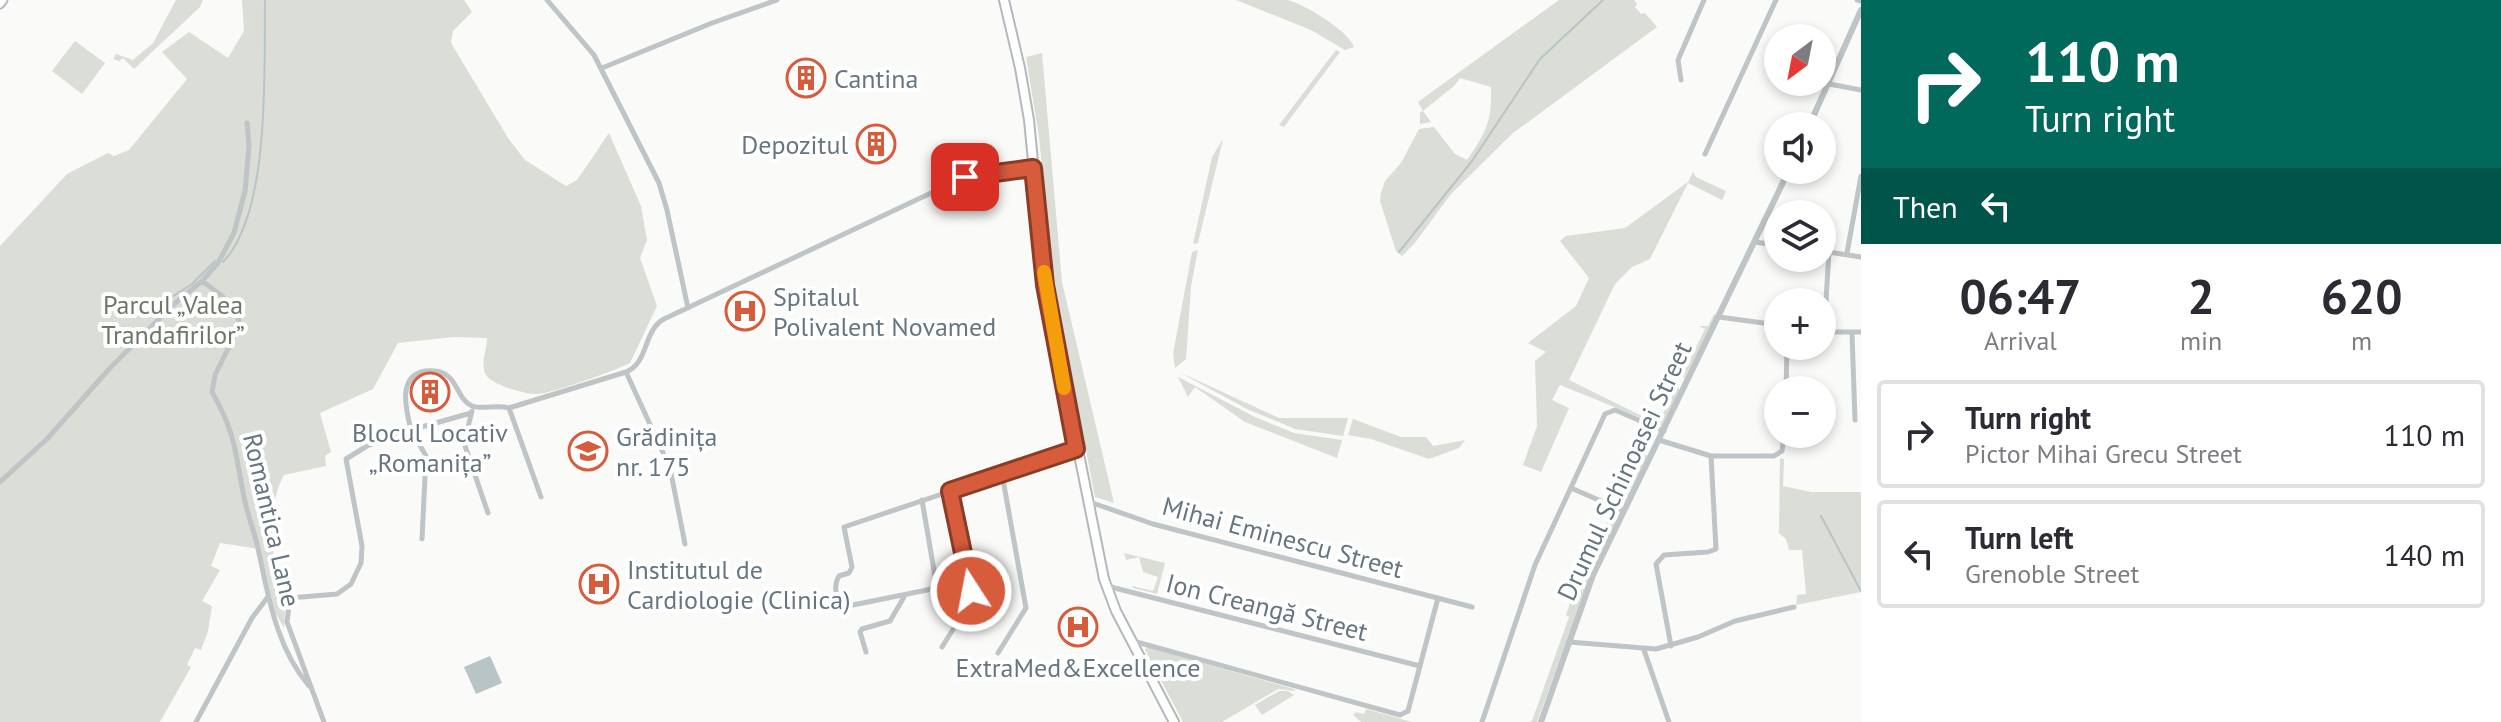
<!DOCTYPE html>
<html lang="en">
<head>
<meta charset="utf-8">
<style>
  body { margin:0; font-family:"PT Sans",sans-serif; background:#f2f2f3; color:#2b2b33; height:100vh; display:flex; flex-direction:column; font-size:30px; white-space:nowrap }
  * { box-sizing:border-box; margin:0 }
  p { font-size:26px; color:#7c7c81 }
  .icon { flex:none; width:44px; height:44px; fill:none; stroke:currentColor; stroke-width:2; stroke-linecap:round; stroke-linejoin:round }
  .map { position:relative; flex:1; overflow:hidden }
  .drawer { display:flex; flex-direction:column; background:#fff; width:640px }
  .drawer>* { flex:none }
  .top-card { background:#00695c; color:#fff; overflow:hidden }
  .needle { width:52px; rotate:212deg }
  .fabs { position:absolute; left:1764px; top:24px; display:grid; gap:16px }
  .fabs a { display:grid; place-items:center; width:72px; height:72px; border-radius:50%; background:#fff; box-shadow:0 4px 12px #0003; font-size:40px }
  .pin { position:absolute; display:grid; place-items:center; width:68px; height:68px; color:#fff; margin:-34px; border-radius:16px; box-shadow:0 4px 12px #0006 }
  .me { position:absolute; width:88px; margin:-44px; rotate:349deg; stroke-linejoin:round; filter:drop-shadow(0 0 6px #0008) }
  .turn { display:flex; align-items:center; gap:28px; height:168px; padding:0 32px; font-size:36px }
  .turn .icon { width:104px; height:104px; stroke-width:2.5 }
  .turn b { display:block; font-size:56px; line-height:68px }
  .then { display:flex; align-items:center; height:76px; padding:0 32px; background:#0003; gap:16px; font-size:30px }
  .eta { display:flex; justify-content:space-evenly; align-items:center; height:136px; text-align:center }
  .eta b { font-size:48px; font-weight:600; line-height:56px }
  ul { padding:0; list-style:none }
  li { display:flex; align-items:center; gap:24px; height:108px; margin:0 16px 12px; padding:0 16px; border:4px solid #e1e1e2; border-radius:8px }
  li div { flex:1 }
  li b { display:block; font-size:30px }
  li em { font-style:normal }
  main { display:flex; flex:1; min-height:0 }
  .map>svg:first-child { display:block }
  .green { fill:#daded7 }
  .water { fill:#b9c4c7 }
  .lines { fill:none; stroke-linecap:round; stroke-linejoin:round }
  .stream { stroke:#b9c4c7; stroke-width:2 }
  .secondary-casing { stroke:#b4babe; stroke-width:11 }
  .primary-casing { stroke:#b3b8bc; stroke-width:12 }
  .minor { stroke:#bfc4c7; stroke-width:5 }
  .tertiary { stroke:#bfc4c7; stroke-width:6 }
  .secondary { stroke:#fff; stroke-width:7 }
  .primary { stroke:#fff; stroke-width:8 }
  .route-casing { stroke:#8b3c27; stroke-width:20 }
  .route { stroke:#d65c3c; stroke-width:14 }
  .slow { stroke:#f59e0b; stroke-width:14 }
  .labels { text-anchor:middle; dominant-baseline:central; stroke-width:8; stroke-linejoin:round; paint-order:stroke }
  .poi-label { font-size:26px; fill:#667680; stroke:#fff; text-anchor:start }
  .park-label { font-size:26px; fill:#697966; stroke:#fff }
  .street-label { font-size:26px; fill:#667680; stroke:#fff }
</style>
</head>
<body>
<main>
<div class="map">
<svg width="1861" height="722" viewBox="0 0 1861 722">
  <rect width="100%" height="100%" fill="#fafaf8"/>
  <g class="green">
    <polygon points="176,0 203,0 200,7 134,69 123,58 119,61 113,59 116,54 133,60 153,43"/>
    <path d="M242,0h222l8,12 -19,19 -2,12 57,95 17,22 41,26 11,-6 32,-47 32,73 6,34 -7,18 17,48 -27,57c-12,7 -78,30 -91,31 -11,1 -48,-9 -53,-19 -6,-10 1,-26 1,-37l-34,-1 -55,6 -25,46 -53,24 11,39 -6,4 1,10 -42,9c-19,35 -10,81 -6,119h8l-2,34 -9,-16 -15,-63 -40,-6 -9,23 9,4 -18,31 10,5 -4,25 -7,19 -6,-2 -8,17 4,2 -31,55h-160v-476l67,-72 41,-21 6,3 15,-6 58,-71 -25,-27 27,-20 39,26 16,-27z"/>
    <path d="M1236,0c16,0 35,0 51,0 16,3 62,31 67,47l-9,3 -34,-20z"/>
    <path d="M1559,0h75l3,4 -2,3 6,7 4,-1 12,14 -144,106 -62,61 -37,50 -12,12 -6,-5 -16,-50 1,-8 4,-12 16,-18 18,-34 15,-2 21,27 12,6c19,-27 25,-39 24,-73l-31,-9 -6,8 -31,25 8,11 -11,2v-12l3,-1 -5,-9z"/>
    <polygon points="75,41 105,63 82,94 52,71"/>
    <polygon points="1336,50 1340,52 1284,127 1279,125"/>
    <polygon points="1042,53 1062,282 1114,503 1095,497 1053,278 1039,137 1026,57"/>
    <polygon points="1223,139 1198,243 1193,244 1212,157"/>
    <polygon points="1693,172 1696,177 1726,191 1722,200 1688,183 1650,259 1632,267 1615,284 1569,380 1658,424 1675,389 1669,385 1678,387 1680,391 1663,426 1661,426 1560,385 1552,400 1569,408 1541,472 1523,465 1537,426 1535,361 1546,352 1528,343 1576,306 1589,278 1560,241 1566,236 1625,228 1688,182"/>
    <polygon points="1198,250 1191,286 1186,359 1175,368 1173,354 1192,252"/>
    <polygon points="1714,314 1716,316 1684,379 1680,365 1686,368 1705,329 1699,326 1708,326"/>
    <polygon points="1179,372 1279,418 1348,418 1343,436 1295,429 1247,409"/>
    <polygon points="1178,377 1255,417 1294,433 1342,440 1337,458 1245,422 1195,387 1188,397"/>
    <polygon points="1353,419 1401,437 1426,437 1433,446 1465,440 1459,448 1429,459 1371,439 1348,435"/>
    <polygon points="1637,451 1648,456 1622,507 1615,503"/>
    <polygon points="1780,458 1784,459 1783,486 1811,492 1861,492 1861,592 1796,605 1797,595 1806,594 1802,550 1789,550 1786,539 1779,533"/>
    <polygon points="1612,511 1618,516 1588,583 1537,722 1528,722 1532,721 1569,617 1566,615 1572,597 1576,598 1580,582"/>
    <polygon points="1124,553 1165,563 1157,594 1133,588 1132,586 1153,591 1158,577 1143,572 1139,557 1126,560"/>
    <polygon points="1147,647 1294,689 1295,691 1278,689 1222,722 1183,722 1145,650"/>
    <polygon points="1279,691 1288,691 1294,695 1262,715 1255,705"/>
    <polygon points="1366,709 1412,722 1361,722 1353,715 1356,712 1364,714"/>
  </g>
  <polygon class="water" points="490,656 502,683 476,694 464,667"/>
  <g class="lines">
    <g class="stream">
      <polyline points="1399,252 1472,161 1540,59 1603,0"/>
      <path d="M223,262c48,-50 41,-194 42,-262"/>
      <polyline points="153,309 192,284 215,261"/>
      <polyline points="1821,516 1861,591"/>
    </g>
    <g class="secondary-casing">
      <polyline id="secondary" points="0,4 3,0"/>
    </g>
    <g class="primary-casing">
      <polyline id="primary" points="1004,0 1020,68 1029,120 1045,285 1104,579 1116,611 1174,722"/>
    </g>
    <g class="minor">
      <polyline points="547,0 594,55 659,183 667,210 688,308"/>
      <polyline points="1857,0 1861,1"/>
      <polyline points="602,68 712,23 777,0"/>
      <polyline points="1681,80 1678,60 1704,0"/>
      <polyline points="1829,84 1861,90"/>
      <polyline points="1705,154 1776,0"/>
      <polyline points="1754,242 1778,245"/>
      <polyline points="1822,251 1861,257"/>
      <polyline points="1847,253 1861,176"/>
      <path d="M202,281c15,11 39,26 37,46l-24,48 -3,17c24,42 23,60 32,105 3,16 9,31 13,47 11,49 18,102 52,142"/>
      <polyline points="1719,317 1778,325"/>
      <polyline points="1823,332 1861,332"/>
      <polyline points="1824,332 1829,252"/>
      <polyline points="1852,333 1855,420"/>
      <polyline points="626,372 670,468 685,544"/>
      <polyline points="1786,390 1787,346"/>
      <polyline points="509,408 541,497"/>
      <polyline points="472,411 464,443 488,513"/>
      <polyline points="1659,440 1711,456 1774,456 1782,451 1784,434"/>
      <polyline points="0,482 47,439 110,368 174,304 202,281 218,263 234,233 245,191 249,146 247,123"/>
      <polyline points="1571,488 1624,511"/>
      <path d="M922,500l15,88 -89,18c-13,-3 -15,-20 -9,-30l10,-3 3,-6 -8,-40c77,-26 155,-52 232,-78"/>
      <polyline points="1087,501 1153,524 1472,607"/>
      <polyline points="422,539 426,456 411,430 471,413"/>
      <polyline points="1107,586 1420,666"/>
      <polyline points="1133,641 1400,715 1408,711 1438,598"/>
      <polyline points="1569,642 1656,649 1698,637 1735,621 1794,607"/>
      <polyline points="1671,646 1656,564 1664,555 1708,552 1716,549 1711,456"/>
      <polyline points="942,647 967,607 971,591 950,491"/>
      <polyline points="1644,650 1669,722"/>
      <polyline points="866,652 860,632 862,629 890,621 904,597"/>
      <polyline points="998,653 1026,608 1002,474"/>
      <polyline points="196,722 252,618 267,598"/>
      <path d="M324,722l-37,-100 3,-24 47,-4 14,-10 10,-21 1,-17 -16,-87 21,-13 44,-16c-5,-20 -14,-54 14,-59 9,-1 18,0 24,6 9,8 11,24 23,29 11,4 25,-2 37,2l117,-36c23,-9 17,-42 38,-53l301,-142 68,-9"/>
      <polyline points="1482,722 1535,565 1605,414 1615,410 1664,431"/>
    </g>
    <g class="tertiary">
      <polyline points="1809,126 1861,10"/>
      <polyline points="1541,722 1593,575 1789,170"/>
    </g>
    <use href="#secondary" class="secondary"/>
    <use href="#primary" class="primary"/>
  </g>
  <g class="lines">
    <g class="route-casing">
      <polyline id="route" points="965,177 1033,168 1045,285 1076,449 950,491 971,591"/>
    </g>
    <use href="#route" class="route"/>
    <polyline class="slow" points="1044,272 1064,388"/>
  </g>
  <defs>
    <g id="building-ring" transform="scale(2)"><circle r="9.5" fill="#fff" stroke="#d65c3c" stroke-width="1.5"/><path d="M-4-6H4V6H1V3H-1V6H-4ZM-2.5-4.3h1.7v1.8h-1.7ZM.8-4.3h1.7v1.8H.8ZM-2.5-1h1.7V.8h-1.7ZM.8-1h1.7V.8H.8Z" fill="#d65c3c"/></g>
    <g id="hospital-ring" transform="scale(2)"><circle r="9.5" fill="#fff" stroke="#d65c3c" stroke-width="1.5"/><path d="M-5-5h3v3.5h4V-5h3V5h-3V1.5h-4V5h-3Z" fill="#d65c3c"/></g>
    <g id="school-ring" transform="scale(2)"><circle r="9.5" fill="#fff" stroke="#d65c3c" stroke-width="1.5"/><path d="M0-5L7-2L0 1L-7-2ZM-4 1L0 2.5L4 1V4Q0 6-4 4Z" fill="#d65c3c"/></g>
  </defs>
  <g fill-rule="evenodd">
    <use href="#building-ring" x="806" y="78"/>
    <use href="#building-ring" x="876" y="144"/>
    <use href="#hospital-ring" x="745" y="311"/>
    <use href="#building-ring" x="430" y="392"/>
    <use href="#school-ring" x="588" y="451"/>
    <use href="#hospital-ring" x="599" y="584"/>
    <use href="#hospital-ring" x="1078" y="627"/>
  </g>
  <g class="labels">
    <g class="poi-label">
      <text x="834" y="78">Cantina</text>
      <text x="848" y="144" text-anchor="end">Depozitul</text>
      <text x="773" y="296">Spitalul<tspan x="773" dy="30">Polivalent Novamed</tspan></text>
      <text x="430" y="432" text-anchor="middle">Blocul Locativ<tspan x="430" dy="30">„Romanița”</tspan></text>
      <text x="616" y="436">Grădinița<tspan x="616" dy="30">nr. 175</tspan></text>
      <text x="627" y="569">Institutul de<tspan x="627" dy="30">Cardiologie (Clinica)</tspan></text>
      <text x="1078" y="667" text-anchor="middle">ExtraMed&amp;Excellence</text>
    </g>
    <g class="park-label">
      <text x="173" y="304">Parcul „Valea<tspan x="173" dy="30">Trandafirilor”</tspan></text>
    </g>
    <g class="street-label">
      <text transform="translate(1624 471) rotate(-65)">Drumul Schinoasei Street</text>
      <text transform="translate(272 520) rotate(77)">Romantica Lane</text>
      <text transform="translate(1283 537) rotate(15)">Mihai Eminescu Street</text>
      <text transform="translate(1267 607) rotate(14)">Ion Creangă Street</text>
    </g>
  </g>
</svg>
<div class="fabs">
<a><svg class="needle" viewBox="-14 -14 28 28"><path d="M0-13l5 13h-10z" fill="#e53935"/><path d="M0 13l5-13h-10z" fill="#7c7c81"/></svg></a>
<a><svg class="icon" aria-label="sound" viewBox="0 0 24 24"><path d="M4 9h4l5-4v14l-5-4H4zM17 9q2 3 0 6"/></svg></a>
<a><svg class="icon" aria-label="layers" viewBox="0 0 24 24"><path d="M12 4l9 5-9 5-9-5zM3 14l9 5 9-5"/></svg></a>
<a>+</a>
<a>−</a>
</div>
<div class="pin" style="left:965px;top:177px;background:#d93025"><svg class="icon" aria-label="arrive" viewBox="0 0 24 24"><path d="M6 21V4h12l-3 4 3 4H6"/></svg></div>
<svg class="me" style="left:971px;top:591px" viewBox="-20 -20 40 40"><circle r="17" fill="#d65c3c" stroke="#fff" stroke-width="3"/><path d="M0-11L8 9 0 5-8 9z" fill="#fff"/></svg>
</div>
<section class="drawer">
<div class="top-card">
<div class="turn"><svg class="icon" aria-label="right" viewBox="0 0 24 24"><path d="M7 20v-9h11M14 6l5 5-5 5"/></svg><div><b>110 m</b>Turn right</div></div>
<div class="then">Then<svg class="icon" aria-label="left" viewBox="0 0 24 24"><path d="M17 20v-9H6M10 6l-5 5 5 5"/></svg></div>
</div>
<div class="eta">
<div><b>06:47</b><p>Arrival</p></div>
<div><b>2</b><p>min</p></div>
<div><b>620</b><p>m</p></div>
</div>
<ul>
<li><svg class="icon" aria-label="right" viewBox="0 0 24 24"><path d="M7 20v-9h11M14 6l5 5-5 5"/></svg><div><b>Turn right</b><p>Pictor Mihai Grecu Street</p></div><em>110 m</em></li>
<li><svg class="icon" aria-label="left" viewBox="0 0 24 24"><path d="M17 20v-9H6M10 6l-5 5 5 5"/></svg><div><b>Turn left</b><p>Grenoble Street</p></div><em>140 m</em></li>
</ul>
</section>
</main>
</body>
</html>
